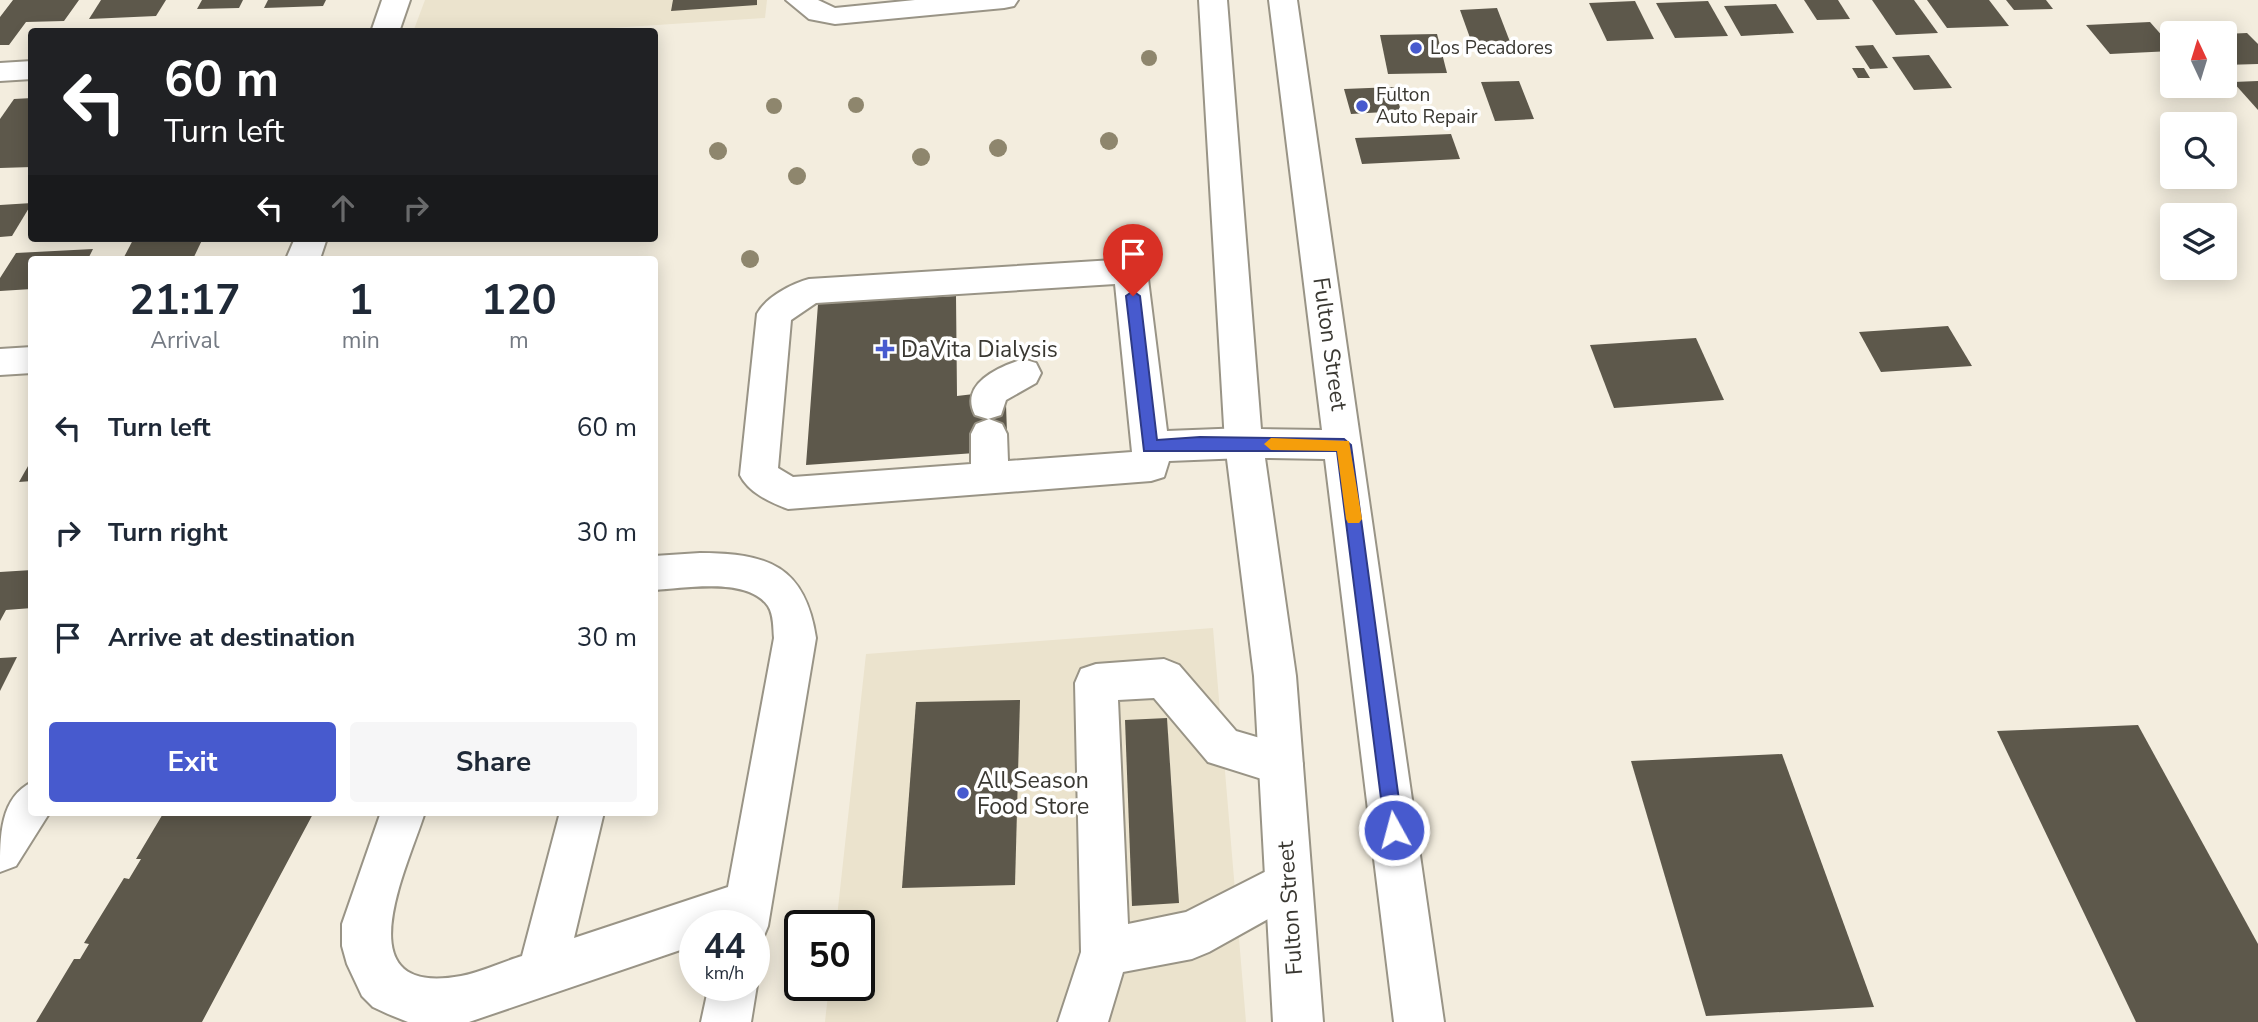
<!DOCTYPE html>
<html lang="en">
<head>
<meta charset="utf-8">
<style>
  body { margin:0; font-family:"Nunito Sans",sans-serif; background:#f6f6f7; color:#1f2937; height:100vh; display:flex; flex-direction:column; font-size:26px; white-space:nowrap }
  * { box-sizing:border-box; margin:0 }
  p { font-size:23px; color:#747a83 }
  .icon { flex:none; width:38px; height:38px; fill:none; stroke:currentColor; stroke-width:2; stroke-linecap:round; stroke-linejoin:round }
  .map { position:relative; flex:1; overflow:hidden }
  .details { position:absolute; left:28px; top:256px; width:630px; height:560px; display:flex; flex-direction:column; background:#fff; border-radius:7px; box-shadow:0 4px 18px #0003 }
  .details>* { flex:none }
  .top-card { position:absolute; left:28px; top:28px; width:630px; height:214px; border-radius:7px; box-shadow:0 4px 18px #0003; background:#202124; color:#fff; overflow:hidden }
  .needle { width:46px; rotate:356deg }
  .fabs { position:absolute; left:2160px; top:21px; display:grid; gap:14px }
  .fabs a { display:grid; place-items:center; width:77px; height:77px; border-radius:7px; background:#fff; box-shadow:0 4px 18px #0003; font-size:35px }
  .speed { position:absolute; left:679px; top:910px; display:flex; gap:14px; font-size:35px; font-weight:700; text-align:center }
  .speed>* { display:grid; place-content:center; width:91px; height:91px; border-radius:50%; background:#fff; box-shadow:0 4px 18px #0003; line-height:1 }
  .speed small { font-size:18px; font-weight:400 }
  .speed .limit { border:4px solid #111; border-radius:10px; background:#fff; color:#111 }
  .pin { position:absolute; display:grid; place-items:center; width:60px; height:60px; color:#fff; margin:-72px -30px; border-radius:50% 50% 50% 0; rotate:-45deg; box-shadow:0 0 7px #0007 }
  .pin .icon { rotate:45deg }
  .me { position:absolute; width:77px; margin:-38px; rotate:353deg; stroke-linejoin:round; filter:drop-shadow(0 0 5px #0008) }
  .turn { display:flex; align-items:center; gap:24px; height:147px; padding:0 21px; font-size:32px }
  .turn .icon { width:91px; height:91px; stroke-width:2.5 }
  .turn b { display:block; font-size:49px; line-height:60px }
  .lanes { display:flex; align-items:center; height:66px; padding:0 21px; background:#0003; justify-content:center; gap:35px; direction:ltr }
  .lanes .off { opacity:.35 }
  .eta { display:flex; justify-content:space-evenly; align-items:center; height:119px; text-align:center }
  .eta b { font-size:42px; font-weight:700; line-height:49px }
  .primary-button { display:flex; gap:14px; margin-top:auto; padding:14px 21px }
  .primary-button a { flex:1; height:80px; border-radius:7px; background:#475ace; color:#fff; font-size:28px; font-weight:700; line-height:80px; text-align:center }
  .primary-button a+a { background:#f6f6f7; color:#1f2937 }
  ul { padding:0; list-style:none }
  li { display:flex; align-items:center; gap:21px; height:105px; padding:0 21px }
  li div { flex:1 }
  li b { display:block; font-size:26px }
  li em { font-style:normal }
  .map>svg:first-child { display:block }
  .built { fill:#ebe3cd }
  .building { fill:#5d584b }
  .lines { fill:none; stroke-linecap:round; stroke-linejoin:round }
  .minor-casing { stroke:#999486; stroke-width:4 }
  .major-casing { stroke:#999486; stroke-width:4 }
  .minor { fill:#fff; fill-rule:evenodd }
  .major { fill:#fff; fill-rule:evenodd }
  .tree { fill:#8e866d }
  .route { fill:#475ace; stroke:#2e3a86; stroke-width:2 }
  .slow { fill:#f59e0b }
  .poi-dot { fill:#475ace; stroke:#fff; stroke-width:2.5 }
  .labels { text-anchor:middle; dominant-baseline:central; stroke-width:7; stroke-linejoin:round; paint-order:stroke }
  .far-poi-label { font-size:19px; fill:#3a3832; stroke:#fff; text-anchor:start }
  .street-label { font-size:23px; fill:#3a3832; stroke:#fff }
  .poi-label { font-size:23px; fill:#3a3832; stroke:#fff; text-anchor:start }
</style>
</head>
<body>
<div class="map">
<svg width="2258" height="1022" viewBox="0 0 2258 1022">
  <rect width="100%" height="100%" fill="#f3edde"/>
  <g class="built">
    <polygon points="425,0 767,0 765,18 565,31 413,32"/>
    <polygon points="1213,628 1246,1022 825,1022 829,985 859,985 859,926 836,926 866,654"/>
  </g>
  <g class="building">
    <polygon points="13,0 79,0 64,21 26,22 9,45 0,45 0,17"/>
    <polygon points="101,0 166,0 156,16 89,19"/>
    <polygon points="202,0 243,0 239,8 197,9"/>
    <polygon points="268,0 326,0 323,6 264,8"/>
    <polygon points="673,0 757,0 757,5 671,11"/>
    <polygon points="1804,0 1838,0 1850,19 1817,20"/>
    <polygon points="1872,0 1914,0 1938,33 1896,35"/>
    <polygon points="1927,0 1989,0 2009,26 1947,28"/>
    <polygon points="2006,0 2046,0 2053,9 2014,10"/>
    <polygon points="1635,1 1654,39 1607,41 1589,3"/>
    <polygon points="1708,1 1728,36 1675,38 1656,3"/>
    <polygon points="1776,4 1794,33 1741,36 1724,6"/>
    <polygon points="1497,8 1512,47 1474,49 1460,10"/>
    <polygon points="2150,22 2172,47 2172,51 2110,54 2086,25"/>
    <polygon points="2247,33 2258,44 2258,64 2224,65 2224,34"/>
    <polygon points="1437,34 1447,73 1388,74 1380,35"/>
    <polygon points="1873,45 1888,68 1870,69 1855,46"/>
    <polygon points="1929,55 1952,88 1914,90 1892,57"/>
    <polygon points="1852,68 1864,68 1870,78 1858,78"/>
    <polygon points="1519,81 1534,119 1495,121 1481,82"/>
    <polygon points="2258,81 2258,110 2233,82"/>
    <polygon points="1394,87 1401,111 1351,114 1344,89"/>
    <polygon points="32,98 32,167 0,168 0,119 14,99"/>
    <polygon points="1451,134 1460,159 1362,164 1355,138"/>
    <polygon points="32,203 12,236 0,237 0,205"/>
    <polygon points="134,238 203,238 193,259 123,259"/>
    <polygon points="93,249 88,259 32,259 32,289 0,291 0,278 16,253"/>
    <polygon points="956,296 957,396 974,394 974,406 1006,404 1007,433 975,435 975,453 806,465 818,304"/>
    <polygon points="1948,326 1972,366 1881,372 1859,332"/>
    <polygon points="1696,338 1724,400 1614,408 1590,345"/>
    <polygon points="32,459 32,481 19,482"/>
    <polygon points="32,570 32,608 6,610 0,621 0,572"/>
    <polygon points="17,657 0,691 0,658"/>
    <polygon points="1020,700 1015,885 902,888 916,702"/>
    <polygon points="1167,718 1179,903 1132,906 1125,720"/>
    <polygon points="2138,725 2258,944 2258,1022 2136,1022 1997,731"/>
    <polygon points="1782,754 1874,1007 1706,1016 1631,761"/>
    <polygon points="164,812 314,812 202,1022 36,1022 74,959 80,959 89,944 84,943 124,878 129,879 141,859 136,859"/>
  </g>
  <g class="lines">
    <g class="minor-casing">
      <g id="minor">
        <polygon points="382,0 410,0 399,32 371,32"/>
        <polygon points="786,0 818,0 835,8 915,0 1018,0 1014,6 1004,8 835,24 809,19"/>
        <polygon points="32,61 32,79 0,81 0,63"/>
        <polygon points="295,238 327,238 320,259 286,259"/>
        <path d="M1130,259l12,3 5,9 20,160 77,-3 13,5 6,10 -6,10 -13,5 -75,3 -5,16 -13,4 -363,28c-18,-7 -39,-16 -48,-34l17,-161c9,-17 34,-30 52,-35zM1115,284l17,168 -124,9 -1,-27 -5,-10 -13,-5 -13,5 -5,10v30l-178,13 -15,-9 13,-148 25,-17z"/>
        <polygon points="32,347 32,373 0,375 0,349"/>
        <path d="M1023,359l13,4 5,10 -5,10 -30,17 -5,15 -13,4 -13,-4c-16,-31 23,-48 48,-56z"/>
        <path d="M700,553c68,0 105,13 116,85l-48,288 -7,17 -7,2v-19h-59v19l-226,77h-61l-20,-8 -15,-7 -11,-11 -15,-32 -5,-18v-22l39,-112h44c-18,57 -83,186 36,164 21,-4 41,-14 61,-20l38,-144h44l-30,126 154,-51 46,-249c-1,-10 0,-23 -6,-32 -20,-29 -82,-18 -114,-16v-34z"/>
        <polygon points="1164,659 1179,665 1236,731 1297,749 1303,764 1297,779 1281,785 1208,762 1154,698 1118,700 1128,924 1186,912 1288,860 1304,867 1311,883 1304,899 1209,952 1192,959 1123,972 1108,1022 1058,1022 1081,952 1075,683 1081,669 1096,664"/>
        <path d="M32,782v30h18l-34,54 -16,6c0,-37 0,-74 32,-90z"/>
        <polygon points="754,978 757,985 751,1022 701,1022 709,985 754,985"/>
      </g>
    </g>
    <g class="major-casing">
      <polygon id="major" points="1199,0 1227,0 1261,429 1322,430 1269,0 1297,0 1444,1022 1394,1022 1325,459 1265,458 1296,676 1323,1022 1273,1022 1254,676 1225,443"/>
    </g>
    <use href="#minor" class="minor"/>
    <use href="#major" class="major"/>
  </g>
  <g class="tree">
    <circle cx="1149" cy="58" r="8"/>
    <circle cx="856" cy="105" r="8"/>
    <circle cx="774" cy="106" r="8"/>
    <circle cx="1109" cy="141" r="9"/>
    <circle cx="998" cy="148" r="9"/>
    <circle cx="718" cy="151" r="9"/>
    <circle cx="921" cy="157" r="9"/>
    <circle cx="797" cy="176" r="9"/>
    <circle cx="750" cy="259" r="9"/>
  </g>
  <polygon class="route" points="1133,291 1140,296 1157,440 1200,437 1344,439 1351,445 1403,830 1401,836 1394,839 1387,836 1385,830 1337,451 1144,451 1126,296"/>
  <polygon class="slow" points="1271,438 1349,441 1362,519 1359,523 1348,523 1346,519 1337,451 1271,450 1264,444"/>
  <g class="poi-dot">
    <circle cx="1416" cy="48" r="7"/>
    <circle cx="1362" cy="106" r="7"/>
    <path d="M881.5 338.5h7v7h7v7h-7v7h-7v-7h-7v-7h7z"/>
    <circle cx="963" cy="793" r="7"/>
  </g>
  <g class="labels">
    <g class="far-poi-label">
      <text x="1430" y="48">Los Pecadores</text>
      <text x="1376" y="95">Fulton<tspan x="1376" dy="22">Auto Repair</tspan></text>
    </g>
    <g class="street-label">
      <text transform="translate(1330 344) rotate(82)">Fulton Street</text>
      <text transform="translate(1290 908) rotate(-94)">Fulton Street</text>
    </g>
    <g class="poi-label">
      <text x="901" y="349">DaVita Dialysis</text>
      <text x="977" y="780">All Season<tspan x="977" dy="26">Food Store</tspan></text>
    </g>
  </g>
</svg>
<div class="fabs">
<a><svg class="needle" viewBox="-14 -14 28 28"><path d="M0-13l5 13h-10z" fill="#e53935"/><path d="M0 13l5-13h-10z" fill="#747a83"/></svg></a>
<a><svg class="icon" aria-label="search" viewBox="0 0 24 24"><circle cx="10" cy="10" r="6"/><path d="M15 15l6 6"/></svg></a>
<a><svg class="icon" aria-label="layers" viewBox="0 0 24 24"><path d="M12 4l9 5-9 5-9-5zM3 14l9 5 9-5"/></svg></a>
</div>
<div class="speed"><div>44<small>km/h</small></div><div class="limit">50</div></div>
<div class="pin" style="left:1133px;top:296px;background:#d93025"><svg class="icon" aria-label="arrive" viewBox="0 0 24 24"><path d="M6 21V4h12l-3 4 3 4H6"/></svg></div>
<svg class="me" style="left:1394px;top:830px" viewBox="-20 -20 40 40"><circle r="17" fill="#475ace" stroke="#fff" stroke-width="3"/><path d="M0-11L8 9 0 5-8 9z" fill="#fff"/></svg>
<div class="top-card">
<div class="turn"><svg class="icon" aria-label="left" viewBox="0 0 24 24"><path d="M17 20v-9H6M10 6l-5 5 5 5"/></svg><div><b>60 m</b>Turn left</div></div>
<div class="lanes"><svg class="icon" aria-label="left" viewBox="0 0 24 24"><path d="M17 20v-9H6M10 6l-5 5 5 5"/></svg><svg class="icon off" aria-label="ahead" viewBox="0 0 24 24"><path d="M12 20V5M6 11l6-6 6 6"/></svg><svg class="icon off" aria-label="right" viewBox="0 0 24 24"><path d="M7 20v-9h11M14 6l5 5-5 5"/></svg></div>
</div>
<section class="details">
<div class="eta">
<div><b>21:17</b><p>Arrival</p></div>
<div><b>1</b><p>min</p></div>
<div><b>120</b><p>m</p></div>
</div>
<ul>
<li><svg class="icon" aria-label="left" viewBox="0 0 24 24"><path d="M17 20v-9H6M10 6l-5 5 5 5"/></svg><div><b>Turn left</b></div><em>60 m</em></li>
<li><svg class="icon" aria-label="right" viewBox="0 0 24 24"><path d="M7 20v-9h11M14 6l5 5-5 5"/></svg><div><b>Turn right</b></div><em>30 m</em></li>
<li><svg class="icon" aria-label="arrive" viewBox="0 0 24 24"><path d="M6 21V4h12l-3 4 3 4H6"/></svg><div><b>Arrive at destination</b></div><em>30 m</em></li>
</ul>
<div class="primary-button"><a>Exit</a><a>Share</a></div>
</section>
</div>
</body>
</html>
